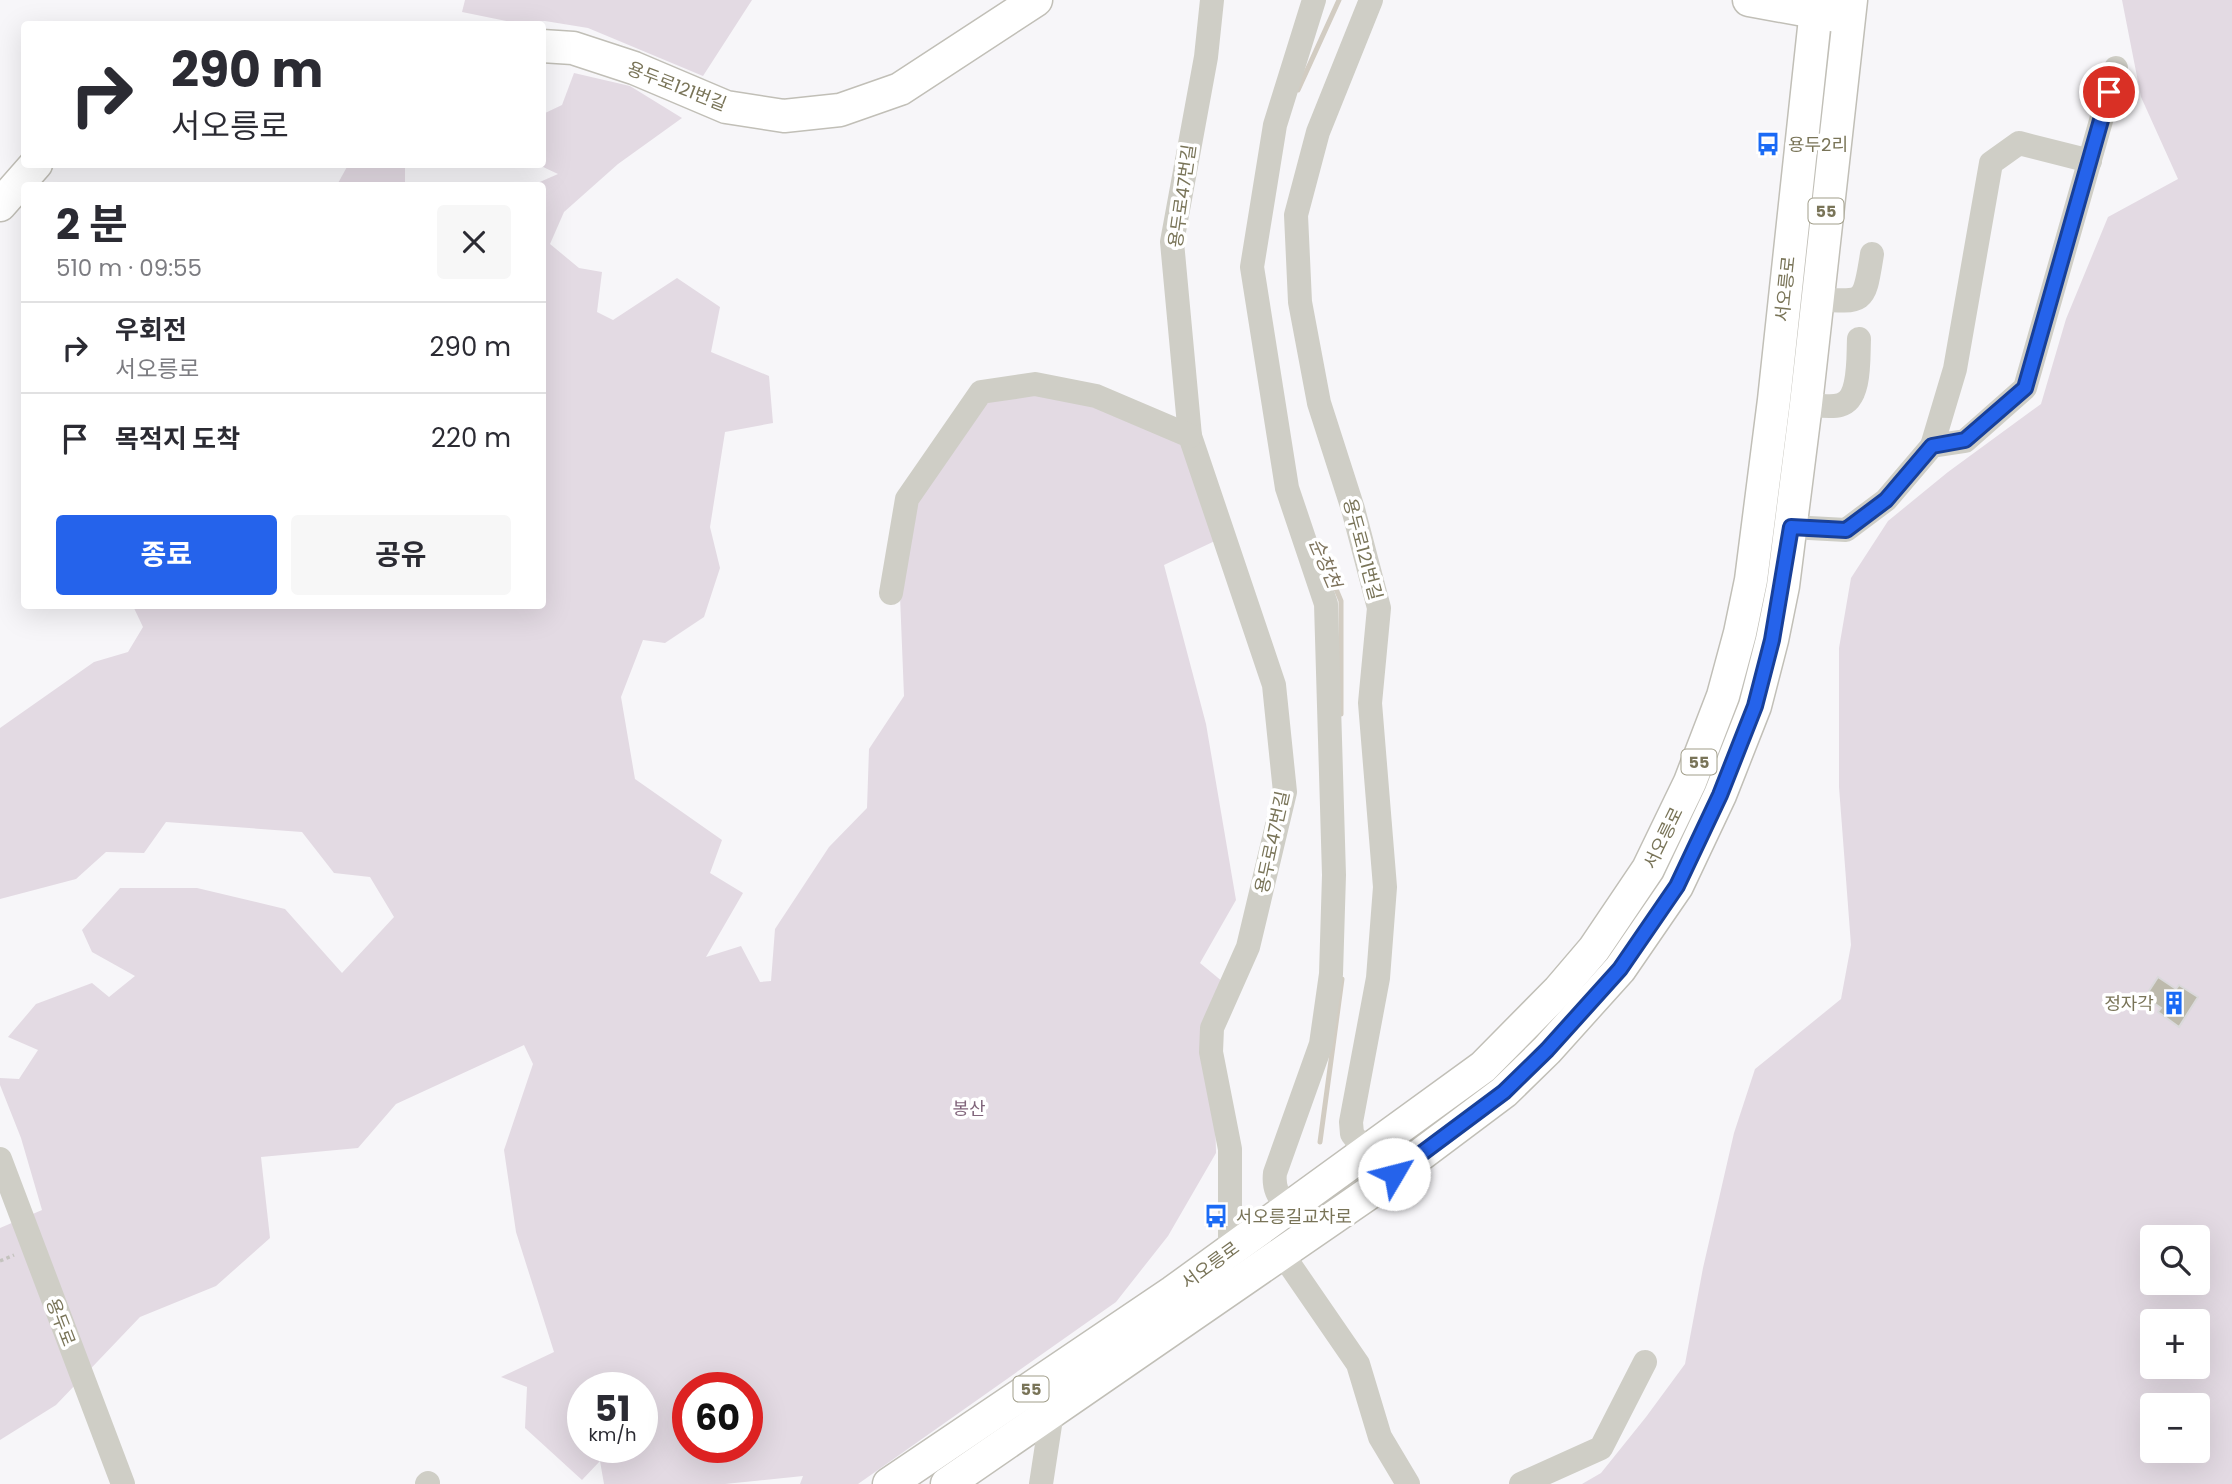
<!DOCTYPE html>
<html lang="ko">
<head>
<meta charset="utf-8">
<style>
  body { margin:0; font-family:Poppins,"Noto Sans KR",sans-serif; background:#f7f7f7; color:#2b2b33; height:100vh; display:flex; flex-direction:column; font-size:26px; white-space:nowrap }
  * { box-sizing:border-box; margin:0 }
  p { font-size:23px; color:#7c7c81 }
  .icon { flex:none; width:38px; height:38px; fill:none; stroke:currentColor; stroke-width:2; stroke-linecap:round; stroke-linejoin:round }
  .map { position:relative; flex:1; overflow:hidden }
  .panel { position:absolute; left:21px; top:182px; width:525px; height:427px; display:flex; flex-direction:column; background:#fff; border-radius:7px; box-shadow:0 7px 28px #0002 }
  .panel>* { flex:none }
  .hud { position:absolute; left:21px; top:21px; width:525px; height:147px; border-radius:7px; box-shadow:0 7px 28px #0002; background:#fff; color:#2b2b33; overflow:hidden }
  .controls { position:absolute; left:2140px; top:1225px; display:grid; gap:14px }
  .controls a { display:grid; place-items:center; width:70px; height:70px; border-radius:7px; background:#fff; box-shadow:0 7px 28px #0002; font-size:35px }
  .speed { position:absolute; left:567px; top:1372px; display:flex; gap:14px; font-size:35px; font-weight:700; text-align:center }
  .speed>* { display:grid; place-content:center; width:91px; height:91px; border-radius:50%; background:#fff; box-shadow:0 7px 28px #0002; line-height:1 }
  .speed small { font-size:18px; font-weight:400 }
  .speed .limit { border:10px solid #d22; background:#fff; color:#111 }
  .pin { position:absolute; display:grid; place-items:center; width:60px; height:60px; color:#fff; margin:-30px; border:4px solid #fff; border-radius:50%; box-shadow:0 2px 7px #0007 }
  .me { position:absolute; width:77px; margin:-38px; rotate:53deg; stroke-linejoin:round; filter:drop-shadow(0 0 5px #0008) }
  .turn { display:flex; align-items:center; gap:24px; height:147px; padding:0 35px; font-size:32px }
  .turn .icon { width:91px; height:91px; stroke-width:2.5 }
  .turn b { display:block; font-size:49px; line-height:60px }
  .round { display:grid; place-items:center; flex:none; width:74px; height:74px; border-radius:7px; background:#f7f7f7 }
  .headline { display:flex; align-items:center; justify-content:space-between; height:119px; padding:0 35px }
  h1 { font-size:42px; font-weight:700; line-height:52px }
  .primary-button { display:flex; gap:14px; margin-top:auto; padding:14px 35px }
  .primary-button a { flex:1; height:80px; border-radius:7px; background:#2563eb; color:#fff; font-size:28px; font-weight:700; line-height:80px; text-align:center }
  .primary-button a+a { background:#f7f7f7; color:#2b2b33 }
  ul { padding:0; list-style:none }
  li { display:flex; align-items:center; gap:21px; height:91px; padding:0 35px; border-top:2px solid #e1e1e2 }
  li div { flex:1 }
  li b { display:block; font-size:26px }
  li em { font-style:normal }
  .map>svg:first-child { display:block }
  .green { fill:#e3dae3; fill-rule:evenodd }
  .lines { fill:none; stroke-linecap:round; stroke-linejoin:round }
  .stream { stroke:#d2ccc2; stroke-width:5 }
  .building { fill:#bdbaac; stroke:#dad9db; stroke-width:2 }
  .major-casing { stroke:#c1bfb7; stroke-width:35 }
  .path { stroke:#c4c3be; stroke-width:3.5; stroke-dasharray:3.5 3.5; stroke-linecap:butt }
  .minor { stroke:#cfcec6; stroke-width:24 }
  .major { stroke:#fff; stroke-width:32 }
  .route-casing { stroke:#184099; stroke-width:18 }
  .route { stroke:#2563eb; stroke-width:12 }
  .labels { text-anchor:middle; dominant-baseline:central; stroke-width:7; stroke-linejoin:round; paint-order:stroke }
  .shield { fill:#fff; stroke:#a19e8a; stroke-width:2 }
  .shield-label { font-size:16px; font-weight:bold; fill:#797458 }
  .street-label { font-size:18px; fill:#797458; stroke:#fff }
  .poi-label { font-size:18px; fill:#797458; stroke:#fff; text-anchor:start }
  .park-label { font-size:18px; fill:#81657b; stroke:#fff }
  .water-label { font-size:19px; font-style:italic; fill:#7e735c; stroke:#fff }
</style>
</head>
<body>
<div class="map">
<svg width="2232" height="1484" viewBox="0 0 2232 1484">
  <rect width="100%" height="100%" fill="#f7f6f9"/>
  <g class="green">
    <polygon points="465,0 752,0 703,76 588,28 545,21 511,22 462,12"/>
    <path d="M2122,0h110v1484h-650l19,-11 45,-56 39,-53 18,-96 31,-135 21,-64 86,-70 10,-54 -12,-158v-139l12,-70 37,-57 60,-49 93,-68 25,-85 42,-102 70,-38 -37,-82zM2152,1237h46v46h-46zM2152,1321h46v46h-46zM2152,1405h46v46h-46z"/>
    <path d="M574,73l56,13 52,32 -64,46 -54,48 -14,32 29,24 23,4 -5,40 16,8 64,-42 43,29 -9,45 58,24 4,47 -48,9 -15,95 10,41 -16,49 -39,26 -22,-3 -22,57 14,82 87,61 -12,33 33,20 -37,64 35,-11 19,36 11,-1 4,-52 54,-82 38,-39 2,-59 35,-53 -4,-100 15,-95 70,-102 50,-9 58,12 92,37 32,101 -53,25 42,159 30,176 -36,63 23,19 -8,122 1,49 -48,83 -52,66 -258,182h-58l3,-8 -78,8h-121l-4,-23 -18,19 -57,-52 2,-41 -26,-10 53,-25 -38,-120 -12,-82 29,-86 -9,-19 -128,59 -38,44 -97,9 9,81 -54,48 -76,31 -84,88 -56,35v-212l42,-18 -21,-72 -21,-53v-7l19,1 19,-29 -30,-13 28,-33 56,-21 17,14 26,-21 -43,-24 -10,-22 38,-42h77l88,21 57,64 52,-56 -24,-40 -36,-4 -32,-41 -136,-10 -22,31 -38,-1 -30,27 -76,20v-171l94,-66 34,-10 15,-25 -10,-21h409v-420l-9,-1 25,-11 -19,-9 3,-1 1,-50 19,-9zM583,1388h59v59h-59zM688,1388h59v59h-59z"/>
    <polygon points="348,165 405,165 405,185 337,185"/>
  </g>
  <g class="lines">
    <g class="stream">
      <polyline points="1298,90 1339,0"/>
      <polyline points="1321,553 1341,601 1341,714"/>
      <polyline points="1320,1142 1342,979"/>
    </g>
  </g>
  <polygon class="building" points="2158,977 2176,989 2179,985 2198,997 2179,1027 2158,1012 2161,1008 2145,997"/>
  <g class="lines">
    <g class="major-casing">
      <g id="major">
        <polyline points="1749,0 1837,16"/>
        <polyline points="542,46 573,48 634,68 726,107 784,116 840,110 900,89 1036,0"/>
        <polyline points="0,205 36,164"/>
        <polyline points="889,1484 1173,1292 1483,1067 1559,990 1594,949 1648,869 1690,782 1723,696 1740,633 1751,580 1774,400 1817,0"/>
        <polyline points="947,1484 1372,1191 1504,1092 1547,1050 1620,969 1677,886 1720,795 1755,706 1772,640 1783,586 1806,404 1851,0"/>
      </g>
    </g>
    <polyline class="path" points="0,1261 14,1255"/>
    <g class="minor">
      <polyline points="1212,0 1206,57 1172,242 1190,436 1274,685 1285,792 1248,947 1212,1028 1211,1052 1230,1149 1230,1251"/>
      <path d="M1816,299c50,4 48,4 56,-45"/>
      <path d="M1806,404c10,1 24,4 34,1 21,-5 18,-47 19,-66"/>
      <polyline points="1932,446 1955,369 1991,163 2019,143 2090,161"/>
      <polyline points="1791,527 1846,530 1886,500 1932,446 1965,441 2025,388 2116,68"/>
      <polyline points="891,593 907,499 981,392 1035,384 1096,396 1190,436"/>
      <polyline points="1365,1150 1352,1134 1351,1122 1378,978 1385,887 1370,703 1379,608 1353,509 1319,403 1300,302 1296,215 1318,132 1371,0"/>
      <polyline points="0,1159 123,1484"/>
      <path d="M1288,1210c-9,-13 -15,-21 -13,-37l46,-129 10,-70 3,-99 -8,-271 -39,-116 -35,-221 23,-142 39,-125"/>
      <polyline points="1281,1252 1358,1364 1380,1437 1408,1484"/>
      <polyline points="427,1484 428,1483"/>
      <polyline points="1041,1484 1054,1399"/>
      <polyline points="1521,1484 1601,1448 1645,1362"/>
    </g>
    <use href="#major" class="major"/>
  </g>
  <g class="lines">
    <g class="route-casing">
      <polyline id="route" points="1394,1174 1504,1092 1547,1050 1620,969 1677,886 1720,795 1755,706 1772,640 1791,527 1846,530 1886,500 1932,446 1965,440 2025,388 2109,92"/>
    </g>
    <use href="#route" class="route"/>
  </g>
  <defs>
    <g id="bus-bare" transform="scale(1.89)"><path d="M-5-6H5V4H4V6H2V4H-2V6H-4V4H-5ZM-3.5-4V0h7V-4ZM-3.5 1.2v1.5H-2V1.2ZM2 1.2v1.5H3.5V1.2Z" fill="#1a6af5" stroke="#fff" stroke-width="2.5" paint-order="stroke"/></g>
    <g id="building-bare" transform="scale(1.89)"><path d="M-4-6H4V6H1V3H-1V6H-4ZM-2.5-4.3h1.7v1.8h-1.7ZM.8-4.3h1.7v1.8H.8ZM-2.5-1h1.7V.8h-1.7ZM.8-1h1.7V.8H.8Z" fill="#1a6af5" stroke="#fff" stroke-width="2.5" paint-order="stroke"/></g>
  </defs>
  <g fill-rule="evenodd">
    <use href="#bus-bare" x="1768" y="144"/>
    <use href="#building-bare" x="2174" y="1003"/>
    <use href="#bus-bare" x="1216" y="1216"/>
  </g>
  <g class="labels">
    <g class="shield">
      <rect x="1808.5" y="198.5" width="35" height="25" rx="5"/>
      <rect x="1681.5" y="749.5" width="35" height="25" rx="5"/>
      <rect x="1013.5" y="1376.5" width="35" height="25" rx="5"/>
    </g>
    <g class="shield-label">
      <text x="1826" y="211">55</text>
      <text x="1699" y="762">55</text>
      <text x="1031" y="1389">55</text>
    </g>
    <g class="street-label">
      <text transform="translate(677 86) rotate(21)">용두로121번길</text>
      <text transform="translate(1182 196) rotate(-82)">용두로47번길</text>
      <text transform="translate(1785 289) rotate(-84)">서오릉로</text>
      <text transform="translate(1363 549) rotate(75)">용두로121번길</text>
      <text transform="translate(1663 838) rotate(-64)">서오릉로</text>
      <text transform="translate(1272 842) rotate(-78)">용두로47번길</text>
      <text transform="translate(1210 1265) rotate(-36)">서오릉로</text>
      <text transform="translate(61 1322) rotate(69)">용두로</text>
    </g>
    <g class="poi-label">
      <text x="1788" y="144">용두2리</text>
      <text x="2154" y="1003" text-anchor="end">정자각</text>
      <text x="1236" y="1216">서오릉길교차로</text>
    </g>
    <g class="park-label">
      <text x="969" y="1108">봉산</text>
    </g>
    <g class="water-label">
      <text transform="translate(1325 563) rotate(67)">순창천</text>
    </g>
  </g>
</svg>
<div class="controls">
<a><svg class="icon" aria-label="search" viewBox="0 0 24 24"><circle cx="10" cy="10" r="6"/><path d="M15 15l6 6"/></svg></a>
<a>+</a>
<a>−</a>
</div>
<div class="speed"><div>51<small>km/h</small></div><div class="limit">60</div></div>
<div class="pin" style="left:2109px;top:92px;background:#d93025"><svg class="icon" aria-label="arrive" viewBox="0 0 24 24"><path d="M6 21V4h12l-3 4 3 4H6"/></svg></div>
<svg class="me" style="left:1394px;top:1174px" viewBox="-20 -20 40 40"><circle r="19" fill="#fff"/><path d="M0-13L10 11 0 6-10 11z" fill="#2563eb"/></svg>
<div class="hud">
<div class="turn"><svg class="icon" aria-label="right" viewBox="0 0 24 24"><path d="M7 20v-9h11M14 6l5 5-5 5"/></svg><div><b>290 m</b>서오릉로</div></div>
</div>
<section class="panel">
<div class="headline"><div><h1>2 분</h1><p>510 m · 09:55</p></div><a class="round"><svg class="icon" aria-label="close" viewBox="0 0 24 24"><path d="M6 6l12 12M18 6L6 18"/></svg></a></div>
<ul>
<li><svg class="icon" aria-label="right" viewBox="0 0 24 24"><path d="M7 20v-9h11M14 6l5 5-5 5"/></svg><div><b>우회전</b><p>서오릉로</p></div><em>290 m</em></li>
<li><svg class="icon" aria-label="arrive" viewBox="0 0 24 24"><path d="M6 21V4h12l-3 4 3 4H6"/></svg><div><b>목적지 도착</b></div><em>220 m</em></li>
</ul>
<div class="primary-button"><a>종료</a><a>공유</a></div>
</section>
</div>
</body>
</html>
